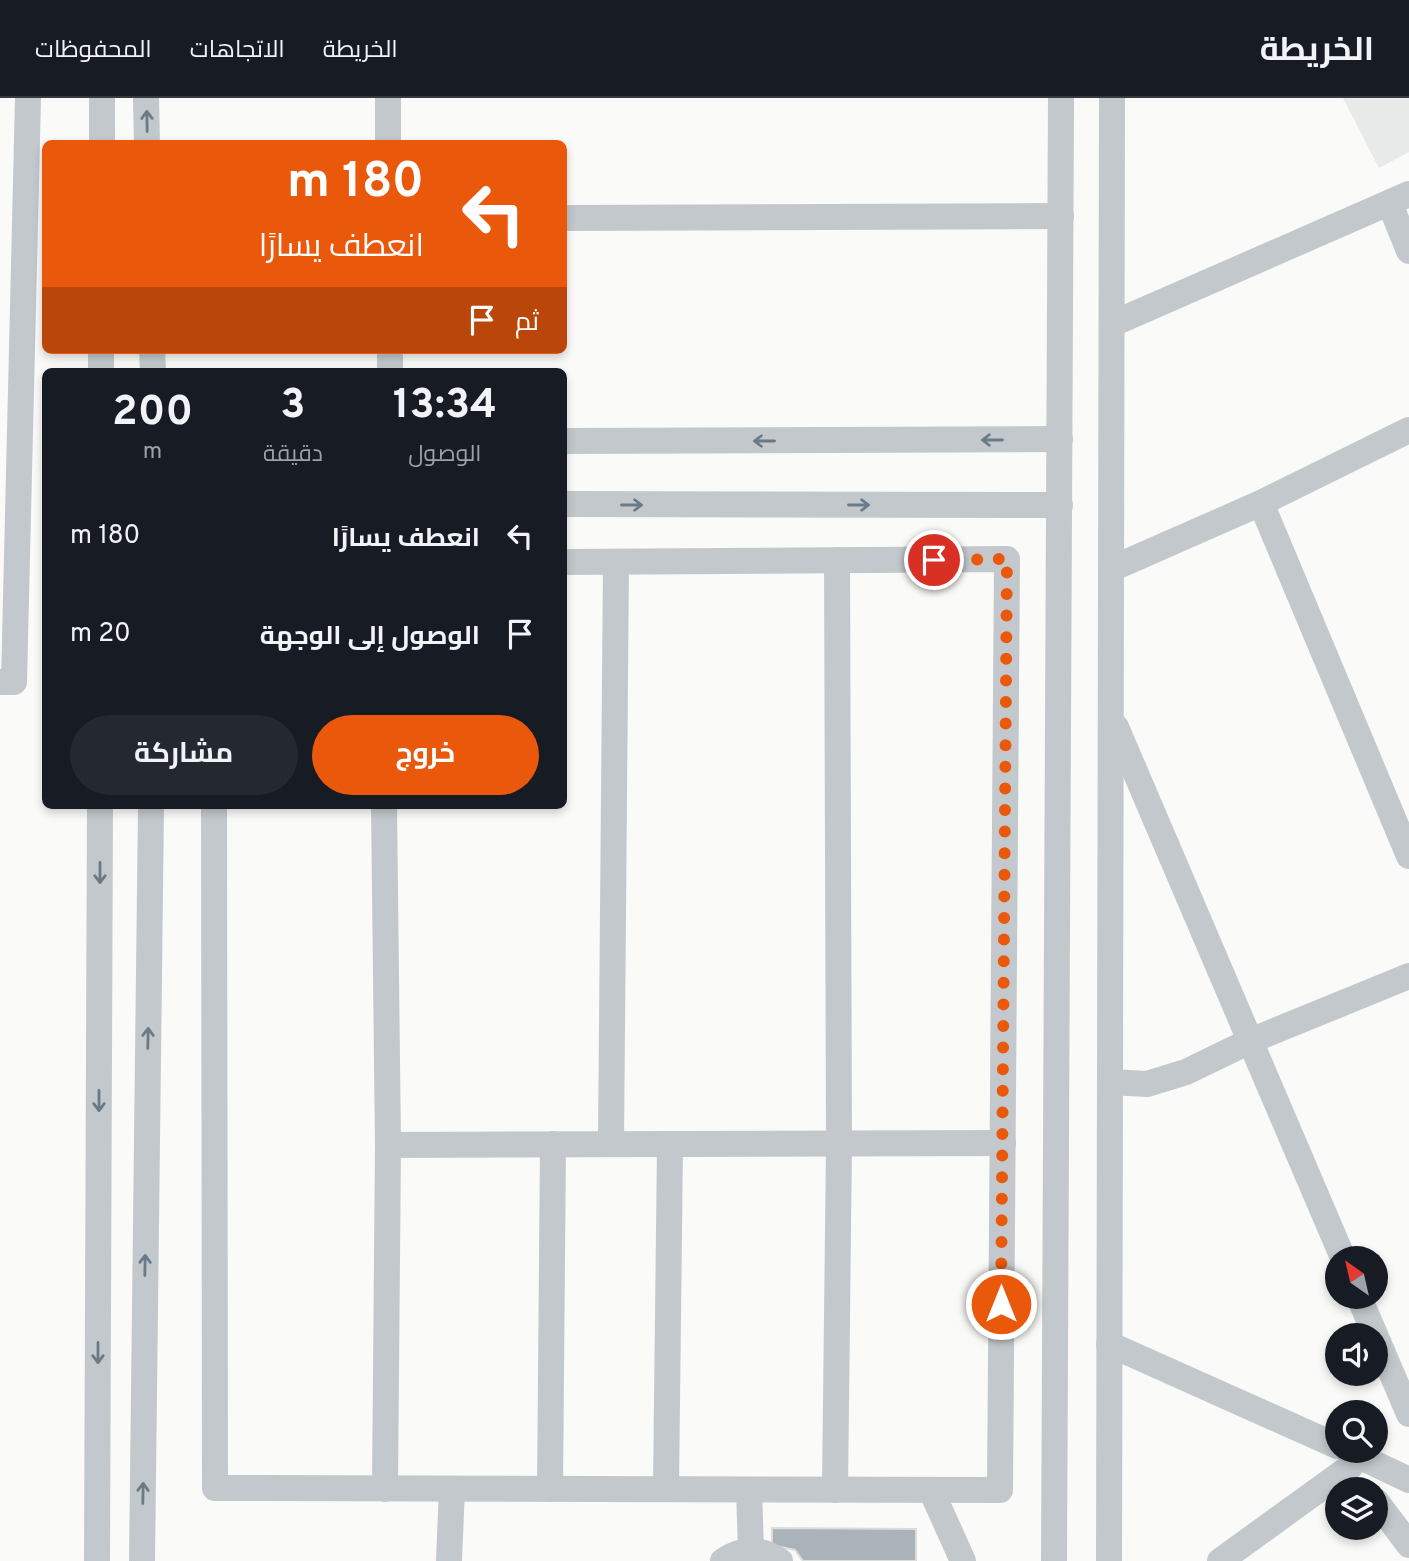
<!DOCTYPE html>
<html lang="ar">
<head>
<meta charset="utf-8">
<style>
  body { margin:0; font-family:Overpass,Cairo,sans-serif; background:#242831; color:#f1f3f6; direction:rtl; height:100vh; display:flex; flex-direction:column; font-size:26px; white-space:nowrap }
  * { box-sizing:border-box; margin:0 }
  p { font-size:23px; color:#9ea1a6 }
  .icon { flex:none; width:38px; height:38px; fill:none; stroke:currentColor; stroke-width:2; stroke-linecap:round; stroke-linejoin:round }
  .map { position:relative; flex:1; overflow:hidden; direction:ltr }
  .drawer { position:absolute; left:42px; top:270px; width:525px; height:441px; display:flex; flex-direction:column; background:#171b24; border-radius:10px; box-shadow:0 4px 10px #0003; direction:rtl }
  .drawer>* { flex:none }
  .banner { position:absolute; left:42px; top:42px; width:525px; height:214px; border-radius:10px; box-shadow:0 4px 10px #0003; direction:rtl; background:#ea580c; color:#fff; overflow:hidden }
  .needle { width:46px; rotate:326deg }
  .buttons { position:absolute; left:1325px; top:1148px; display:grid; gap:14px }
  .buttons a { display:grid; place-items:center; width:63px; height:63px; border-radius:50%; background:#171b24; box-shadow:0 4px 10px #0003; font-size:35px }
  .pin { position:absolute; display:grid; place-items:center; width:60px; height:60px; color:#fff; margin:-30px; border:4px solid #fff; border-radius:50%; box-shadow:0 2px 7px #0007 }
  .me { position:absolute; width:77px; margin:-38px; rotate:0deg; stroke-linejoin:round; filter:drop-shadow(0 0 5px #0008) }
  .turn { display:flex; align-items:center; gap:24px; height:147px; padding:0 28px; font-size:32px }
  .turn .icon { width:91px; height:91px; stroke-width:2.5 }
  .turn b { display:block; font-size:49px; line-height:60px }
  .then { display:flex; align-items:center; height:66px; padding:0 28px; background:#0003; gap:14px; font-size:26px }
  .eta { display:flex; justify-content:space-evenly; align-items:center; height:119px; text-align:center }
  .eta b { font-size:42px; font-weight:700; line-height:49px }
  .action { display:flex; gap:14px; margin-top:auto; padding:14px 28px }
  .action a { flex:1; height:80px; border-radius:42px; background:#ea580c; color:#fff; font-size:28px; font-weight:700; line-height:80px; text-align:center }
  .action a+a { background:#242831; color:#f1f3f6 }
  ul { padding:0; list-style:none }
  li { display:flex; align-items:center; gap:21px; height:98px; padding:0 28px }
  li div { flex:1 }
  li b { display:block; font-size:26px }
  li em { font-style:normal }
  header { display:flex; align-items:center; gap:42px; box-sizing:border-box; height:98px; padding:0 35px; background:#171b24; border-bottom:2px solid #363941 }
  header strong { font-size:33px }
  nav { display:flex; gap:38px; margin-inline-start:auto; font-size:24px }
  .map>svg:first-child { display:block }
  .built { fill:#e8e9e9 }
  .building { fill:#aab3b9; stroke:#dcdcda; stroke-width:2 }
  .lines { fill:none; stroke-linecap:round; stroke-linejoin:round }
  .minor { stroke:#c3c8cc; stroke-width:26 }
  .oneway { stroke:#6a7a87 }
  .route { stroke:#ea580c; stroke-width:12; stroke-dasharray:0 21.6 }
</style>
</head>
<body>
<header>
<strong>الخريطة</strong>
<nav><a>الخريطة</a><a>الاتجاهات</a><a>المحفوظات</a></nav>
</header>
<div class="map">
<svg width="1409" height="1463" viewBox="0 0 1409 1463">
  <rect width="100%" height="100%" fill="#fafaf8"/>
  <polygon class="built" points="1343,0 1409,0 1409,54 1379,70"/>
  <polygon class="building" points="772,1430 916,1431 916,1463 803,1463 795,1452 772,1447"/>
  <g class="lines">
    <g class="minor">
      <polyline points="146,0 147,46"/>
      <polyline points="388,0 388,46"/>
      <polyline points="102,46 102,0"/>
      <polyline points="1390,106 1409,153"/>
      <polyline points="564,120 1061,118"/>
      <polyline points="1112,226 1409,96"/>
      <polyline points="152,252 153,273"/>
      <polyline points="390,252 390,273"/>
      <polyline points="101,273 101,252"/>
      <polyline points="564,343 1060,341"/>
      <polyline points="1261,405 1409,758"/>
      <polyline points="564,406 1060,407"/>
      <polyline points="1111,471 1261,405 1409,332"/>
      <polyline points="0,584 14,584 28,0"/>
      <polyline points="1116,629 1343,1160"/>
      <polyline points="214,707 215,1390 1000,1392 1007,461 564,464"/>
      <polyline points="384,707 388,1047 385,1391"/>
      <polyline points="1110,984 1147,986 1186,974 1250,943 1409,878"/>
      <polyline points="611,1046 616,464"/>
      <polyline points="388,1047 1003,1045"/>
      <polyline points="1359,1199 1409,1316"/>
      <polyline points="1109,1246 1337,1348"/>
      <polyline points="1348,1353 1409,1382"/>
      <polyline points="550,1391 553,1046"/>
      <polyline points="666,1391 670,1046"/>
      <polyline points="749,1392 751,1452"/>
      <polyline points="835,1392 839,1046 837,462"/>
      <polyline points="931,1392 963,1463"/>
      <polyline points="1376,1403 1409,1447"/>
      <polyline points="97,1463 100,707"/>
      <polyline points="142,1463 151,707"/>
      <polyline points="449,1463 452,1391"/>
      <path d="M723,1463c19,-13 38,-13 57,0"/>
      <polyline points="1054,1463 1061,0"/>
      <polyline points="1109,1463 1112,0"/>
      <polyline points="1220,1463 1350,1369"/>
    </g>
  </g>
  <defs><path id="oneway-shaft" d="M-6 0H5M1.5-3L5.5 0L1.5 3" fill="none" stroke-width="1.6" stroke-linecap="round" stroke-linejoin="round" transform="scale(1.75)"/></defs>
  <g class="oneway">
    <use href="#oneway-shaft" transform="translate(147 23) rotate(-91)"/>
    <use href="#oneway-shaft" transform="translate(992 342) rotate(180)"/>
    <use href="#oneway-shaft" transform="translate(764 343) rotate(180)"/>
    <use href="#oneway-shaft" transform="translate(632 407)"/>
    <use href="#oneway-shaft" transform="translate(859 407)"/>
    <use href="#oneway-shaft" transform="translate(100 775) rotate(90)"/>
    <use href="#oneway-shaft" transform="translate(148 940) rotate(-89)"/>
    <use href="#oneway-shaft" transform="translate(99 1003) rotate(90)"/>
    <use href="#oneway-shaft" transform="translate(145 1167) rotate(-89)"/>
    <use href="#oneway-shaft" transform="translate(98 1255) rotate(90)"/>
    <use href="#oneway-shaft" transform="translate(143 1395) rotate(-89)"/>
  </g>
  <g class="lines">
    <polyline class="route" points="934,462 1007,461 1001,1206"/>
  </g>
</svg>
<div class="buttons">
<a><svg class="needle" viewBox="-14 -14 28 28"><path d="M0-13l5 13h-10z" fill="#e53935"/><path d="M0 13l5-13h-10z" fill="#9ea1a6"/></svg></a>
<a><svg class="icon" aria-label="sound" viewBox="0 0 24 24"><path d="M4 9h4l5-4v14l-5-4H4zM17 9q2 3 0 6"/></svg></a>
<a><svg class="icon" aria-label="search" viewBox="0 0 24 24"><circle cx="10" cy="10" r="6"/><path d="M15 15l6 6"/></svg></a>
<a><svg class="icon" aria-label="layers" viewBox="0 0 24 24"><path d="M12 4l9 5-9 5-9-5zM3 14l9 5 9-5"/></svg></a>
</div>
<div class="pin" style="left:934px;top:462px;background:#d93025"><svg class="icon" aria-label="arrive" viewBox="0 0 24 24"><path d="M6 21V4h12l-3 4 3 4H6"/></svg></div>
<svg class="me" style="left:1001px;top:1206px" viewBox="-20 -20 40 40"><circle r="17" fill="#ea580c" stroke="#fff" stroke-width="3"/><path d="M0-11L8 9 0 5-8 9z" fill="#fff"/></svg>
<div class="banner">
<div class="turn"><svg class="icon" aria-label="left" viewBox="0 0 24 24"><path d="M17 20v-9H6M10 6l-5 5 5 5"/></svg><div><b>180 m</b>انعطف يسارًا</div></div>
<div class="then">ثم<svg class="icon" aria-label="arrive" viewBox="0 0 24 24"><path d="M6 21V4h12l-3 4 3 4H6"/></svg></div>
</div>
<section class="drawer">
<div class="eta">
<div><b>13:34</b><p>الوصول</p></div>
<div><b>3</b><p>دقيقة</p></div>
<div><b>200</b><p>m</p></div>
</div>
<ul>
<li><svg class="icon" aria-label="left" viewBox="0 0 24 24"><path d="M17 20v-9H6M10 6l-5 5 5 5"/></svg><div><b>انعطف يسارًا</b></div><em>180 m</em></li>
<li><svg class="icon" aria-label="arrive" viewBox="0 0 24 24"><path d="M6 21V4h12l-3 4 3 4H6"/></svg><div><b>الوصول إلى الوجهة</b></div><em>20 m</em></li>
</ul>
<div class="action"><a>خروج</a><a>مشاركة</a></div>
</section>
</div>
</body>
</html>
